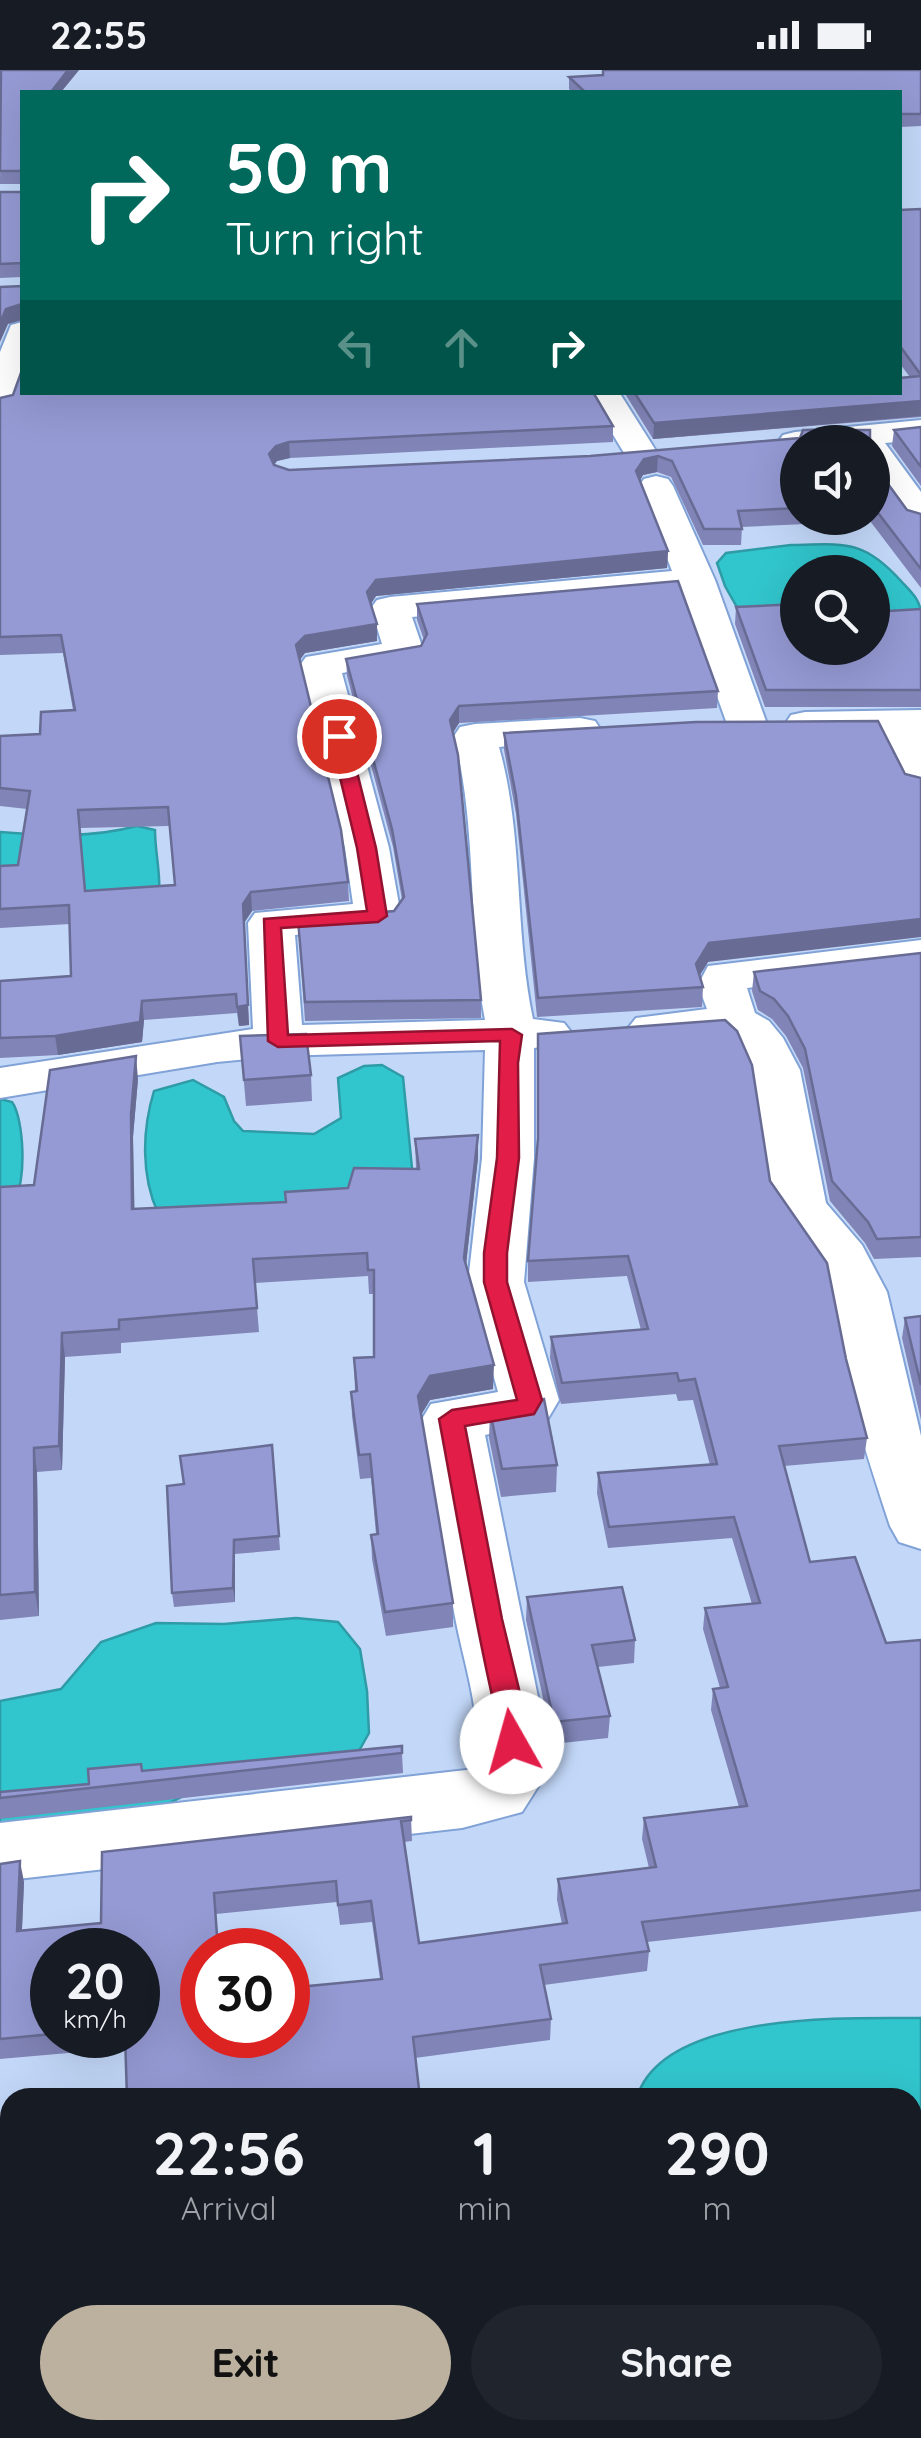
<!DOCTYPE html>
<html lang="en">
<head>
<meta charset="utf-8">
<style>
  body { margin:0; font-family:Quicksand,sans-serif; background:#20242c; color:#f1f3f6; height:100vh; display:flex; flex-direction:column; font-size:38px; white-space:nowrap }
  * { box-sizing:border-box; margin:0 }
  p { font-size:32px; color:#9ea1a6 }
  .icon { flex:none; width:55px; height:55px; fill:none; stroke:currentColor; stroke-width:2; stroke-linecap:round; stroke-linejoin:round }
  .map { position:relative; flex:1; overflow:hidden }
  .drawer { position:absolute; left:0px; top:2018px; width:922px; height:352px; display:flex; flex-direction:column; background:#171b24; border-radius:30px 30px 0 0; box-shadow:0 10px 40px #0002 }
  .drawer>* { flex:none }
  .hud { position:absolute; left:20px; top:20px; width:882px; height:305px; border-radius:0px; box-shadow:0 10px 40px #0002; background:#00695c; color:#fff; overflow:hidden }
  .tools { position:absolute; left:780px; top:355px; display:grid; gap:20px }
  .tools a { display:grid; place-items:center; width:110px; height:110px; border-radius:50%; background:#171b24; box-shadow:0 10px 40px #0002; font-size:50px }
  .speed { position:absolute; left:30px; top:1858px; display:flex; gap:20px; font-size:50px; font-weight:700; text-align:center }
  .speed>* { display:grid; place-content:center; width:130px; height:130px; border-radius:50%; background:#171b24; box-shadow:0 10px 40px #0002; line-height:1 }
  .speed small { font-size:25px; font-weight:400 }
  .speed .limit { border:15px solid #d22; background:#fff; color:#111 }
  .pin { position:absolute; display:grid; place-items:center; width:85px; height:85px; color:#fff; margin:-42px; border:5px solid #fff; border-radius:50%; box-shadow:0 2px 10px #0007 }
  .me { position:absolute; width:110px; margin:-55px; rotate:353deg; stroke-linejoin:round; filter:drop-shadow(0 0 8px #0008) }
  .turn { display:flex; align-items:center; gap:35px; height:210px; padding:0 40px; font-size:45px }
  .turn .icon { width:130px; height:130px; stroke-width:2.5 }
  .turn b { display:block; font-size:70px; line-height:85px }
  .lanes { display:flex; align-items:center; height:95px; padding:0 40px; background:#0003; justify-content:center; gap:50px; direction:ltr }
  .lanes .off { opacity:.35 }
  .eta { display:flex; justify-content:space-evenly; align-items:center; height:170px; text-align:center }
  .eta b { font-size:60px; font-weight:800; line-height:70px }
  .primary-button { display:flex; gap:20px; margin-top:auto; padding:20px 40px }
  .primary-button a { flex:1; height:115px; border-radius:60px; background:#bbb19e; color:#111; font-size:40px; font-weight:800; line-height:115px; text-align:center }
  .primary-button a+a { background:#20242c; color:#f1f3f6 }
  .status { display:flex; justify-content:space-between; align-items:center; height:70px; padding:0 50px; background:#171b24; direction:ltr }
  .status svg { height:28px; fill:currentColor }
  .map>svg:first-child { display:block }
  .water { fill:#31c6cd; stroke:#2f9ba6; stroke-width:2.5 }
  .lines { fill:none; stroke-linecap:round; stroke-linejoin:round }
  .minor-casing { stroke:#81a2d6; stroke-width:4 }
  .minor { fill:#fff; fill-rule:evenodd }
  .wall { fill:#8084b6; fill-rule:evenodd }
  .shaded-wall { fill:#686c94 }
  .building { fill:#959ad4; stroke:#686c94; stroke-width:2.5; fill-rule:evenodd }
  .route { fill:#e11d48; stroke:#92132f; stroke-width:2.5 }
</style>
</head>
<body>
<div class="status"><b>22:55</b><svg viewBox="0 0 49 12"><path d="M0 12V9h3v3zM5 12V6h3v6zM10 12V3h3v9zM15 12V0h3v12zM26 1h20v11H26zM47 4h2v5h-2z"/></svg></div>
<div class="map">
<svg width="921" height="2368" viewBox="0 0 921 2368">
  <rect width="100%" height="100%" fill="#c3d8f9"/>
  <g class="water">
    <path d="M791,475c54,-1 72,-6 110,36 10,11 20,19 20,34l-48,9 -1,-52h-74l-1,56 -54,-10 -18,-32 -8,-23 9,-10z"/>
    <path d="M137,756l18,4c0,23 6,43 4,66l-159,4v-68c47,4 91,6 137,-6z"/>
    <path d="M382,995l21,12 9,91 -3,7 -62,23 -189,15c-17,-37 -16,-83 -4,-122l39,-11 31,17 10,24 9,10 71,3 27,-16 -3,-40 26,-12z"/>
    <path d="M0,1029l12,3c12,16 15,81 2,98 -4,4 -9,6 -14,10z"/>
    <polygon points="296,1548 338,1552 360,1579 367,1621 369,1663 355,1688 198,1719 153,1741 0,1765 0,1631 61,1619 101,1572 156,1553 224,1554"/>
    <path d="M921,1948v318l-8,1 -1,-239 -275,-1c27,-86 212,-79 284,-79z"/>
  </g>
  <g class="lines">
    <g class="minor-casing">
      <g id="minor">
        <polygon points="22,252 22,311 11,339 0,342 0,282 11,255"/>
        <polygon points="587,322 619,322 658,384 653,391 629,391"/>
        <polygon points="921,350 921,370 885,373 921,422 921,457 908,454 872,403 872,372 798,372 795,382 783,379 778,372 783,365 795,362"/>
        <path d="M656,406l12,3 5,7 42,94 52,144 -6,9 -14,3 -14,-3 -6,-9 -47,-131 -268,24 12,35 -6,8 -76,13 47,175 12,68 -7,10 -99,9 7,90 183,-5c-18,-95 -7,-189 -31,-284l6,-9 15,-3 105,-6 15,3 6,9 -6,9 -96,8c25,89 15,182 34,272l31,4 8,10 -8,10 -30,5v110l-10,124 35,118 -13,22 -61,13 62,307 -6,40 -19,30 -60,16 -462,53v-58l475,-54c8,-53 -10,-100 -20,-152 -12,-65 -22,-132 -33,-198l9,-15 67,-12 -30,-110 14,-124 3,-108 -207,6 -61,6 -217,36v-30l253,-39 -5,-106 7,-10 98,-9 -8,-56 -45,-183 6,-8 76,-13 -11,-36 6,-8 13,-3 282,-26 -33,-85 5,-7z"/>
        <polygon points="921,640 921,724 906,720 878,665 805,666 791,663 785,654 791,645 805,642"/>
        <path d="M921,870v28l-174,20 8,25 14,8 14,17 17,32 26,133 36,42 25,47 34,144v113l-22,-7 -9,-16c-16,-49 -32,-97 -44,-147 -7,-32 -7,-67 -19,-98 -12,-34 -48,-53 -59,-89 -14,-48 5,-127 -45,-157 -29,6 -58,11 -87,3l-8,-10 8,-10 71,-9 -9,-24 10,-19z"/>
      </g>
    </g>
    <use href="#minor" class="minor"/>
  </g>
  <g class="wall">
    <polygon points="1,0 79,0 61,22 22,22 22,114 0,114"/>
    <polygon points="921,0 921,56 900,57 900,22 572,22 569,19 569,7"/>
    <polygon points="0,122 22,122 22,207 0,208"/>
    <polygon points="921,139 921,347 653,369 624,322 900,322 910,307 900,294 900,140"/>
    <path d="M0,328l613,28v16l-323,16 -13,3 -3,4 15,5 301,-14 208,-14v76h74v-56l35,48 14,4v74l-51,-67 -128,6 -1,18h-38l-32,-68 -14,-5 -14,3 -3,5 28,71 -1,17 -291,28 -5,8 6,37 -72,12 -5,7 48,222 1,19 -97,10 -8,12 5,102 -10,1 -2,-13 -93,7 -2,22 -84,13 -58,3v-76l71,-6 -1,-52 -70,4v-62l18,-1 9,-56 -27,-3v-70l40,-2 33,-24 -10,-57 -63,2zM169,756l6,59 -90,6 -5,-63z"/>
    <polygon points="921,357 921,416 892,376 894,360"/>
    <polygon points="417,534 718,621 717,638 459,653 453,663 481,930 481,948 305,951 298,850 394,841 402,830 393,777 347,606 346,589 421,576 424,570 417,550"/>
    <polygon points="736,537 798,578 921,539 921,637 765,637 735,554"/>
    <polygon points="504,663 905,704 708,892 700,905 703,917 702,937 537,947 516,744 504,680"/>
    <polygon points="921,883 921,1187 874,1189 865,1173 830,1131 803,998 786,966 772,949 758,940 752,921 754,902"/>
    <polygon points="240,966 311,1005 312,1031 246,1036"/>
    <polygon points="138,1009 133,1067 134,1139 286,1132 348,1118 416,1099 415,1069 478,1065 478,1088 466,1195 493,1319 430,1330 421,1345 453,1533 453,1557 386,1566 372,1489 371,1465 376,1464 371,1408 360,1409 352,1346 351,1322 355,1322 354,1288 374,1287 374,1224 369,1224 368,1206 255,1213 259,1262 121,1273 121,1283 65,1287 62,1400 37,1402 39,1546 0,1550 0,1117 34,1115"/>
    <path d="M770,1111l76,178 21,79 -3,21 -80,7 26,96 76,81 35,-3v271l-274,31 2,9 -2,20 -103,14 7,34 -1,21 -135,18 -290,-10 -125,11v-195l24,18 -2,48 79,-7 310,-106 1,24 -8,1 15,101 143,-19 -5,-24 1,-21 91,-11 -7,-29 2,-21 95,-11 -28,-97 2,-21 7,-1 -17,-59 2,-21 47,-4 -20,-66 -124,10 -11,-55 1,-20 112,-8 -17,-65 -15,1 -2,-7 -115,10 -11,-46 1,-21 90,-7 -14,-54 -99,6v-21zM337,1832l3,23 32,-3 8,57 -178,56v-85h17l-3,-36zM52,1880l86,85h-86z"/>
    <polygon points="921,1246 921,1350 902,1268 905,1248"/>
    <polygon points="490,1341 557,1395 556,1422 501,1427 489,1368"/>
    <polygon points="272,1375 280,1480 235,1484 235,1532 174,1537 172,1523 184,1414"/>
    <polygon points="527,1527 635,1570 634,1593 598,1597 610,1646 608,1668 553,1674 526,1550"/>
    <polygon points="402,1683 403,1703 0,1749 0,1722 89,1714 142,1701"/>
    <polygon points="115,2360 240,2360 223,2363 223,2368 117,2368"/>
  </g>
  <g class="shaded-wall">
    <polygon points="68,0 79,0 61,22 51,22"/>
    <polygon points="22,234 22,250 8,254 0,272 0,253 6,239"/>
    <polygon points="921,331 921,346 653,369 654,353"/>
    <polygon points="289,372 290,388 277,391 270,400 269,384 276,376"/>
    <polygon points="658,386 657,402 643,405 636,417 636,401 644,389"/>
    <polygon points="668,481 667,498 376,526 367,539 367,522 376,510"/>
    <polygon points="377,554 377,571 305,583 297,593 296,575 305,566"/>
    <polygon points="459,636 459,653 450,667 450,650"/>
    <polygon points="251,822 252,841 244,853 249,955 239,956 237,937 243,834"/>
    <polygon points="921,849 921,867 708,892 695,913 696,894 709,873"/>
    <polygon points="142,931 144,950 142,972 58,985 55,966"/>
    <polygon points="136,986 138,1009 133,1067 135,1163 132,1139 131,1044"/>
    <polygon points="478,1065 478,1088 464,1212 464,1188"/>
    <polygon points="62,1263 65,1287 62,1400 59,1376"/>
    <polygon points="494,1295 493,1319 430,1330 418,1350 418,1326 430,1306"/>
    <polygon points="34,1378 37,1402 39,1546 35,1522"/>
    <polygon points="234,1470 235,1484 235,1532 233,1518"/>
    <polygon points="20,1791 24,1812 21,1881 17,1861"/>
    <polygon points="0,2280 7,2305 5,2368 0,2368"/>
  </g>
  <g class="building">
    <polygon points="1,0 68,0 51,22 22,22 22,101 0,101"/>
    <polygon points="603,0 921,0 921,44 900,44 900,22 585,22 569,7 603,5"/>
    <polygon points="0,122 22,122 22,193 0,194"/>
    <polygon points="921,139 921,305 900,276 900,140"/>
    <polygon points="22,216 22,234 6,239 0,253 0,217"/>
    <path d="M22,300v22h571l20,34 -324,16 -13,4 -7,8 5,11 15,5 301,-14 210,-18 3,-8h67v12h-72v66l-60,3 4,18h-38l-32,-68 -14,-5 -14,3 -8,12 32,80 -292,29 -9,12 10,32 -72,12 -9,9 45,185 7,52 -97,10 -8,12 5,101 -11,2 -1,-13 -94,7 -2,21 -85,14 -55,2v-57l71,-5 -2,-71 -69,4v-43l18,-1 12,-74 -30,-3v-52l40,-2 1,-22 34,-2 -14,-75 -61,2v-239l13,-3zM168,737l7,78 -90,6 -7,-81z"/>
    <polygon points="921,306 921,331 654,353 634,322 900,322 900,308"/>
    <polygon points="921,357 921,397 894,360"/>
    <polygon points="872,392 907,440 921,444 921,499 872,435"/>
    <polygon points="678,511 718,621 459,636 450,650 458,685 481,930 305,932 298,850 394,841 404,827 392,759 346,589 421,576 427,564 417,534"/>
    <polygon points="798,534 798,578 872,578 872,542 921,539 921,620 766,620 736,537"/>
    <polygon points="878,651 905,704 921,708 921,849 709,873 696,894 703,917 538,928 516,726 504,663 696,652"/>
    <polygon points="921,883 921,1167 877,1169 868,1152 832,1111 805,979 788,946 774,929 760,921 754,902"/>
    <path d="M725,950l12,11 15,34 18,116 57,82 19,96 21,79 -88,8 31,116 45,-5 31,86 35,-3v250l-279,32 7,29 -109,14 11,54 -138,18 7,61h-293l-2,-63h13v-85h-86v84l-52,5v-175l20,-3 -3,70 84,-8 1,-71 309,-35v3l-10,1 18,122 148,-20 -9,-44 98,-12 -12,-49 103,-12 -34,-117 15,-2 -23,-79 55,-5 -26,-86 -125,10 -11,-54 119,-9 -22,-85 -16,2 -2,-8 -115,10 -11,-46 97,-8 -20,-73 -100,5 10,-123v-104zM336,1811l2,24 33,-4 11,78 -94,9v47h-86v-85h16l-4,-57z"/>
    <polygon points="306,964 311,1005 244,1010 240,966"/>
    <polygon points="136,986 131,1044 132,1139 286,1132 285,1122 348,1118 354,1098 419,1099 415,1069 478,1065 464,1188 494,1295 430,1306 418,1326 453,1533 385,1542 371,1465 378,1464 370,1384 359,1385 351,1322 357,1321 354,1288 374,1287 374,1200 368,1200 367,1183 253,1189 257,1238 119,1250 119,1259 62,1263 59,1376 34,1378 35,1522 0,1525 0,1117 34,1115 50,1000"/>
    <polygon points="921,1246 921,1315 905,1248"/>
    <polygon points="544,1329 557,1395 502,1399 490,1341"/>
    <polygon points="272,1375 279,1466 234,1470 233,1518 172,1523 167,1416 184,1414 180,1386"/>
    <polygon points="622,1517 635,1570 592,1575 610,1646 554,1652 527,1527"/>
    <polygon points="402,1676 402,1683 0,1728 0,1722 89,1714 88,1699 141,1694 142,1701"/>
    <rect x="138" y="2360" width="82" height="8"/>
  </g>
  <path class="route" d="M339,661l9,5 28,112 11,68 -9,6 -97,6 7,107 224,-6 10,6 -4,28 1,95 -12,95v29l35,118 -8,14 -69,12 37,193 22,91 3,32 -5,8 -10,4 -9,-4c-9,-17 -7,-40 -12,-59 -20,-90 -35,-181 -52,-272l13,-9 65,-10 -33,-118v-29l13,-95 3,-117 -222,6 -10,-6 -4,-122 103,-8 -10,-63 -27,-112z"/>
</svg>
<div class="tools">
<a><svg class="icon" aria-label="sound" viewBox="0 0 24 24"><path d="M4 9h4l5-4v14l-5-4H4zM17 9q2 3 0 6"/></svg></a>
<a><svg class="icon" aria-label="search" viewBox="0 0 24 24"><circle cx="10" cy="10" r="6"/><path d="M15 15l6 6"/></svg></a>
</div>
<div class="speed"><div>20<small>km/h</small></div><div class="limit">30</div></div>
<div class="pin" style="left:339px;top:666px;background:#d93025"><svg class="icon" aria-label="arrive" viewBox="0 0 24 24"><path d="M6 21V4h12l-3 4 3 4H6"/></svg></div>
<svg class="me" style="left:512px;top:1672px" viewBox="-20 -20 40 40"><circle r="19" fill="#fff"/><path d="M0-13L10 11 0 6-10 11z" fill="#e11d48"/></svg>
<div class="hud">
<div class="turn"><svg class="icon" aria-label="right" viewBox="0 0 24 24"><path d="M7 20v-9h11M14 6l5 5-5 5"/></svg><div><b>50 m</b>Turn right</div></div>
<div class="lanes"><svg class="icon off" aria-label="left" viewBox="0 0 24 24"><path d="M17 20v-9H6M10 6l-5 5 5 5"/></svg><svg class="icon off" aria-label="ahead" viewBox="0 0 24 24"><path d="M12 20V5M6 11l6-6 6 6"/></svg><svg class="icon" aria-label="right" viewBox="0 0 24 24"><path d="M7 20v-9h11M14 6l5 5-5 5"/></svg></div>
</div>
<section class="drawer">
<div class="eta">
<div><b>22:56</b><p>Arrival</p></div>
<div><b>1</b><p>min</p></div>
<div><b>290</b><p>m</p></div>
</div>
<div class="primary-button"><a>Exit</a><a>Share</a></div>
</section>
</div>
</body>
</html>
